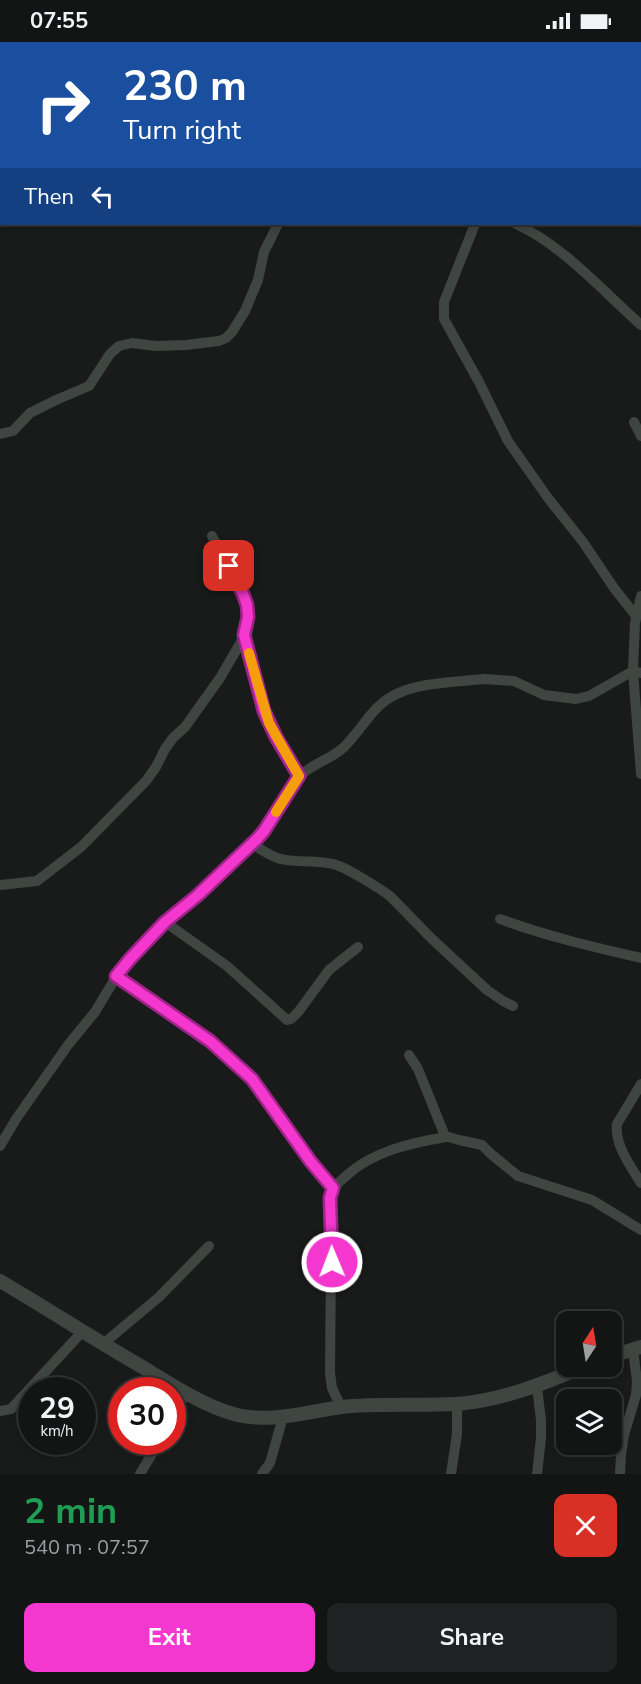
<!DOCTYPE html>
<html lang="en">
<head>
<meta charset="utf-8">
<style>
  body { margin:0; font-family:"Nunito Sans",sans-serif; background:#202122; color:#f1f3f6; height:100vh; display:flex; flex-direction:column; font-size:22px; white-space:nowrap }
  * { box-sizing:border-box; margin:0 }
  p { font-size:20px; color:#9d9ea0 }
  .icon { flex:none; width:33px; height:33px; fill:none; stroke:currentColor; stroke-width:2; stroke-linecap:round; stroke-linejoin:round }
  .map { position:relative; height:1432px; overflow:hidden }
  .sheet { display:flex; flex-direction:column; background:#131414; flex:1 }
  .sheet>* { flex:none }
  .banner { position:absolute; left:0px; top:0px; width:642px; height:183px; box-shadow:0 3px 9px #0003,0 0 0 2px #323334; background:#1a4fa0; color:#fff; overflow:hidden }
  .needle { width:39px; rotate:12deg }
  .tools { position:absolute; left:556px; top:1269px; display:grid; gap:12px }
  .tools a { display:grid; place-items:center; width:66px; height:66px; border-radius:12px; background:#131414; box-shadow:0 3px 9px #0003,0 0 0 2px #323334; font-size:30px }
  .speed { position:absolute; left:18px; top:1335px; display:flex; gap:12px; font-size:30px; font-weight:700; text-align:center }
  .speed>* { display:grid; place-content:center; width:78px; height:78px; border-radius:50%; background:#131414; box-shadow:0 3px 9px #0003,0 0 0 2px #323334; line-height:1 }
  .speed small { font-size:15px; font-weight:400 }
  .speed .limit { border:9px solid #d22; background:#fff; color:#111 }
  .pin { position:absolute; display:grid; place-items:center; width:51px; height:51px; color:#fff; margin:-26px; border-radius:12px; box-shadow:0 3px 9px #0006 }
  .me { position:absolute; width:66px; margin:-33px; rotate:359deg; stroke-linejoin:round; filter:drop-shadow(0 0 4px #0008) }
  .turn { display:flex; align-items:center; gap:21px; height:126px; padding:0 24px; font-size:27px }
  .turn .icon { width:78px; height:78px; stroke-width:2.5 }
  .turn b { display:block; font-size:42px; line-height:51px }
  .then { display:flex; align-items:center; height:57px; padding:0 24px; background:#0003; gap:12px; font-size:22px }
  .round { display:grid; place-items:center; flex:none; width:63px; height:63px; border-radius:12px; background:#202122 }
  .head { display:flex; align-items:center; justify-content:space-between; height:102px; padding:0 24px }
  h1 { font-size:36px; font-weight:700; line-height:45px; color:#1e9e55 }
  .primary-button { display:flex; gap:12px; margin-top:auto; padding:12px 24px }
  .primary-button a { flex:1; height:69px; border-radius:12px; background:#f438cf; color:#fff; font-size:24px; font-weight:700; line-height:69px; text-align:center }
  .primary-button a+a { background:#202122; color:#f1f3f6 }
  .status { display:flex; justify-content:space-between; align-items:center; height:42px; padding:0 30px; background:#131414; direction:ltr }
  .status svg { height:16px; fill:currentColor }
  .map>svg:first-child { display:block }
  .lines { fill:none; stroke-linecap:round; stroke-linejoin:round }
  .minor { stroke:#3f4541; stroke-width:10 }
  .tertiary { stroke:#3f4541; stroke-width:14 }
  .route-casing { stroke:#9f2487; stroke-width:15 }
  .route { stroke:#f438cf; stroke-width:10 }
  .slow { stroke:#f59e0b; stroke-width:10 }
</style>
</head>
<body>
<div class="status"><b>07:55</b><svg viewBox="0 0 49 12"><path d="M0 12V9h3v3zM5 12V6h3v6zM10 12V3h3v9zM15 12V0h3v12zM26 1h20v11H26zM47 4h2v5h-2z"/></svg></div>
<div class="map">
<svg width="641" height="1432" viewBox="0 0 641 1432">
  <rect width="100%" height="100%" fill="#191b1a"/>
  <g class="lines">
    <g class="minor">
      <polyline points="306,2 307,0"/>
      <polyline points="389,2 389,0"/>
      <polyline points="559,2 560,0"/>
      <polyline points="0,9 2,10"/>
      <polyline points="475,182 444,260 444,277 479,340 508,399 548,456 583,500 614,546 636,574"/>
      <path d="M516,182c45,20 88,68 125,101"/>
      <polyline points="634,380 641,394"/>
      <polyline points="0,392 13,389 30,371 56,358 89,344 110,312 119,304 132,301 156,304 186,303 219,299 226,296 232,290 245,269 258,238 264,210 278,182"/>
      <polyline points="641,554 635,581 633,629 641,732"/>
      <polyline points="244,593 269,681 299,734"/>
      <path d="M252,802c9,5 19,13 29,15 17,4 35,1 52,5 11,2 46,24 57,32l41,42 56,52 16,11 10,5"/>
      <polyline points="0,843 37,839 81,805 146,739 156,725 165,707 173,696 185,685 220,636 241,600 248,575 247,563 243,552 212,494"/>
      <path d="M500,877c46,17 93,28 141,39"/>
      <polyline points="165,880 227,924 287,978 291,977 299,969 329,928 358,905"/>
      <polyline points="116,935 210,999 252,1037 311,1120 333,1146"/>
      <polyline points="409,1013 418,1027 445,1094 459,1098 482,1103 491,1112 518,1134 592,1158 641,1188"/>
      <path d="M641,1042l-24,40c-3,20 14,43 24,59"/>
      <path d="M0,1104l16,-27 52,-74 27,-33 21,-35 14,-18 35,-37 33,-27 59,-56c16,-18 25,-42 41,-61 12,-14 32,-18 45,-30 14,-13 23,-30 36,-42 25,-25 71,-23 105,-27l30,2 30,14 32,4 13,-3 44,-25 8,2"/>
      <polyline points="103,1302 159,1255 209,1204"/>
      <polyline points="537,1345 541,1378 541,1396 537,1432"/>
      <path d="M341,1365l-9,-19 -2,-15 1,-111 -1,-64c2,-11 8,-15 16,-22 27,-25 65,-33 100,-39"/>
      <polyline points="0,1369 11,1367 82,1290"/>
      <polyline points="172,1375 186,1351"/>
      <polyline points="140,1432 159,1400"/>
      <polyline points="262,1432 270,1421 283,1375"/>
      <polyline points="451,1432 457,1392 457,1362"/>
      <polyline points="620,1432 621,1413 624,1393 636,1353 637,1339 633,1308"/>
    </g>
    <g class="tertiary">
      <path d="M0,1239c48,28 95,59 144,87 27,17 62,39 93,47 34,8 70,-3 104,-8 38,-4 76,-1 114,-3 45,-3 88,-20 130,-38"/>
      <polyline points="612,1314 641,1305"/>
    </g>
  </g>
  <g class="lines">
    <g class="route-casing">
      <polyline id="route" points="229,524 243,552 247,563 248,575 244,593 264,669 276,695 299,734 264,789 257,797 198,853 165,880 130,917 116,934 210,999 252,1037 311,1120 333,1146 330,1156 332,1220"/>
    </g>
    <use href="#route" class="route"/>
    <polyline class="slow" points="249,611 269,681 299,734 276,770"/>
  </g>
</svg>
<div class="tools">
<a><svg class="needle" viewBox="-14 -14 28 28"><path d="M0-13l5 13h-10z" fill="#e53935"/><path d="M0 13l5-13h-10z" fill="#9d9ea0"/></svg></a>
<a><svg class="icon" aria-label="layers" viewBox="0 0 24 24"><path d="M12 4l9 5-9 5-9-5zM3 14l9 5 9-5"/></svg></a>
</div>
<div class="speed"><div>29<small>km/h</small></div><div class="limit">30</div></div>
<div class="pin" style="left:229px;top:524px;background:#d93025"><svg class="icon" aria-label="arrive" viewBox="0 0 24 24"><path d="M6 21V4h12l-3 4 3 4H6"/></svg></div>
<svg class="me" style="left:332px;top:1220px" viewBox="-20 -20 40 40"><circle r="17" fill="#f438cf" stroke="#fff" stroke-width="3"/><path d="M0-11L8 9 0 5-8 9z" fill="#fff"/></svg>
<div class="banner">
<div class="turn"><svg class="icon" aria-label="right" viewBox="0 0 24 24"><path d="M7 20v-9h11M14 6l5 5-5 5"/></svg><div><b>230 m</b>Turn right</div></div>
<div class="then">Then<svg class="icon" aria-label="left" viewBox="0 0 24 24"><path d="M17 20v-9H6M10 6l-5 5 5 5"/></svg></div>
</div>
</div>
<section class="sheet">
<div class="head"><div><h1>2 min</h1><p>540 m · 07:57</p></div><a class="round" style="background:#d93025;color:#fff"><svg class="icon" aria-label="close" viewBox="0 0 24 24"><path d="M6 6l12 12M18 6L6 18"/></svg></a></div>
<div class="primary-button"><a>Exit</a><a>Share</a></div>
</section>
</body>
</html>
